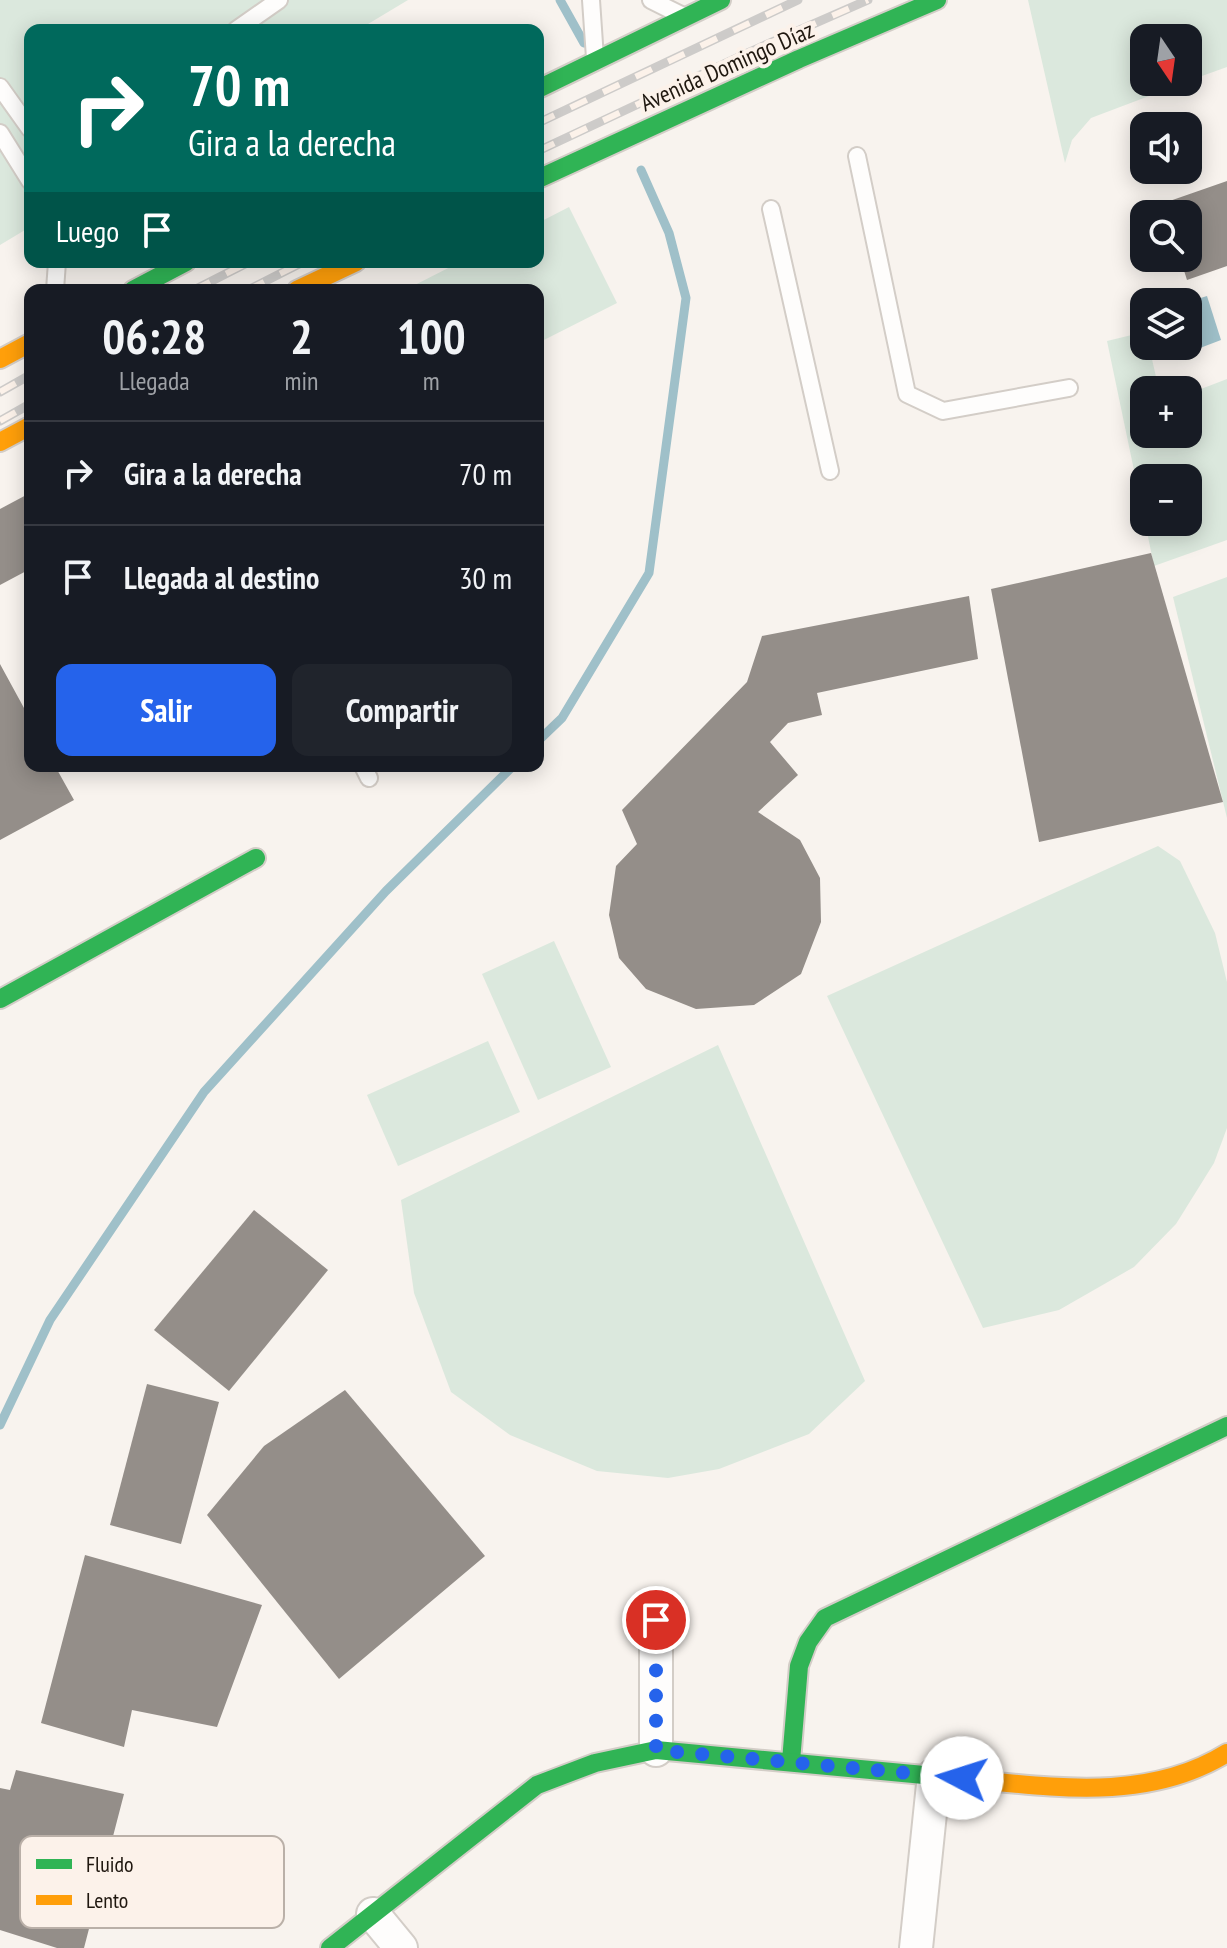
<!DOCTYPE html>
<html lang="es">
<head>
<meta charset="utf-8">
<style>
  body { margin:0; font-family:"PT Sans Narrow",sans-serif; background:#20242c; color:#f1f3f6; height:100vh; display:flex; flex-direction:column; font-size:30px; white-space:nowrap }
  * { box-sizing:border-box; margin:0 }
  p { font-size:26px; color:#9ea1a6 }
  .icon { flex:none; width:44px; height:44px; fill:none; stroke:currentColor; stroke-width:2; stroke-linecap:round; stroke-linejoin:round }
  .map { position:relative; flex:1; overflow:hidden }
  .sheet { position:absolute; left:24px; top:284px; width:520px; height:488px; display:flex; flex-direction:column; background:#171b24; border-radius:16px; box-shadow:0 4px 20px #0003 }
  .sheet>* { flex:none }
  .banner { position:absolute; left:24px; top:24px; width:520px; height:244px; border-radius:16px; box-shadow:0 4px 20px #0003; background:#00695c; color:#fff; overflow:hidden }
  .needle { width:52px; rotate:167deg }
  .buttons { position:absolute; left:1130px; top:24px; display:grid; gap:16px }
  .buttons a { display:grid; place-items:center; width:72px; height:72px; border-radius:16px; background:#171b24; box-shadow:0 4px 20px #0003; font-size:40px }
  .pin { position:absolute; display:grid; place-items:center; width:68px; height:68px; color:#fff; margin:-34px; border:4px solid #fff; border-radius:50%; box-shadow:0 2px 8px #0007 }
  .me { position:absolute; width:88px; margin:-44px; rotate:275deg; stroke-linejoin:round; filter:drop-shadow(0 0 6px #0008) }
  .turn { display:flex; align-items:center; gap:28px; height:168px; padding:0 32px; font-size:36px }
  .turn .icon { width:104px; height:104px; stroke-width:2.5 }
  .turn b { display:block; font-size:56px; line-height:68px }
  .then { display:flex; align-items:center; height:76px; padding:0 32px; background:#0003; gap:16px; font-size:30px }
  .eta { display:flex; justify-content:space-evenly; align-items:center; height:136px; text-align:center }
  .eta b { font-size:48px; font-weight:700; line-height:56px }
  .primary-button { display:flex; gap:16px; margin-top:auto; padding:16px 32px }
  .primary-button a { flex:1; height:92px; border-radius:16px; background:#2563eb; color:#fff; font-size:32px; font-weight:700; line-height:92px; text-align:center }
  .primary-button a+a { background:#20242c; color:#f1f3f6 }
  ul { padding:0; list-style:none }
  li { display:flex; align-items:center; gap:24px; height:104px; padding:0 32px; border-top:2px solid #363941 }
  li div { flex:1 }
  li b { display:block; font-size:30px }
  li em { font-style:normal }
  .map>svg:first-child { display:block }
  .green { fill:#dbe8dd }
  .water { fill:#9fc0c9 }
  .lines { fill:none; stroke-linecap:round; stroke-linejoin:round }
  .stream { stroke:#9fc0c9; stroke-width:9 }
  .building { fill:#948e89 }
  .lane-casing { stroke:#d3cdc7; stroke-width:20 }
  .street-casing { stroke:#d3cdc7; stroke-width:36 }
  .fast-casing { stroke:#d3cdc7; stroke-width:22 }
  .slow-casing { stroke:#d3cdc7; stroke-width:22 }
  .lane { stroke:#fefdfc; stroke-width:16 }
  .street { stroke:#fefdfc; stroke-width:32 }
  .fast { stroke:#30b455; stroke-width:18 }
  .slow { stroke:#ff9f0a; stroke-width:18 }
  .rail-casing { stroke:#cdcbc9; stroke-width:9 }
  .rail { stroke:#fcf2ea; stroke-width:6; stroke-dasharray:18; stroke-linecap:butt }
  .route { stroke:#2563eb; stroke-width:14; stroke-dasharray:0 25.2 }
  .labels { text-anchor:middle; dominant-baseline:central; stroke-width:8; stroke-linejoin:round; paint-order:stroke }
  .street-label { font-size:24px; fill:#1f170f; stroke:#fcf2ea }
  .key { fill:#fcf2ea; stroke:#bab0a8; stroke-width:2 }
  .key-label { font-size:22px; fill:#1f170f }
</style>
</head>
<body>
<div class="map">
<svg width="1227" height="1948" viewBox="0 0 1227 1948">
  <rect width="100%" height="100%" fill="#f8f3ee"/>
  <g class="green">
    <polygon points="0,0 408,0 358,30 30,30 30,227 0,245"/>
    <polygon points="1028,0 1227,0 1227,67 1188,81 1188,38 1144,38 1144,82 1186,82 1091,118 1072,140 1065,163"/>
    <polygon points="569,207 617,303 538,343 538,290 405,290 460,262 538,262 538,223"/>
    <polygon points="1144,332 1144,346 1149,346 1159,390 1144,390 1144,434 1188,434 1188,394 1227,379 1227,540 1154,566 1145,522 1188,522 1188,478 1144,478 1144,518 1107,341"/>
    <polygon points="1227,577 1227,818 1173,597"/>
    <polygon points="1158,846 1180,861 1215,933 1227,982 1227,1128 1214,1163 1176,1224 1134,1267 1059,1310 983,1328 827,996"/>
    <polygon points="554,941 611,1067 538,1100 482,974"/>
    <polygon points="488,1041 520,1112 398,1166 367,1095"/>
    <polygon points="718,1045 865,1381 809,1434 719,1469 668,1478 597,1471 510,1435 451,1392 414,1293 401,1200"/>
  </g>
  <polygon class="water" points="1207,296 1221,340 1200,348 1188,313 1188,302"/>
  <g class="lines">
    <g class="stream">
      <polyline points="560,0 584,43"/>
      <polyline points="538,741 562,718 649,573 686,298 669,233 641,170"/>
      <polyline points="0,1425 50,1320 204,1092 386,891 513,766"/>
    </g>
  </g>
  <g class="building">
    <polygon points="1227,181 1227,266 1187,280 1180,258 1188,258 1188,214 1164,214 1161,204"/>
    <polygon points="30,493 30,569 0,585 0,509"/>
    <polygon points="1151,553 1223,802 1039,842 991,589"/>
    <polygon points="969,596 978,659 817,693 822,715 788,723 770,742 798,775 758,812 800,840 820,878 821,922 801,974 754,1005 696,1009 646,989 619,958 609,915 616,866 637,844 622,810 747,682 762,636"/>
    <polygon points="0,664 30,719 30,766 55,766 74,800 0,840"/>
    <polygon points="254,1210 328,1270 229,1391 154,1330"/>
    <polygon points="147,1384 219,1402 181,1544 110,1525"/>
    <polygon points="345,1390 485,1556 339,1679 207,1515 264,1446"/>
    <polygon points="85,1555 262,1605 217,1727 132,1710 124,1747 41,1723"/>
    <polygon points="16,1770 124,1794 84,1948 57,1948 0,1930 0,1788 10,1790"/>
  </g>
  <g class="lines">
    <g class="lane-casing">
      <g id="lane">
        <polyline points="591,0 595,58"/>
        <polyline points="651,0 681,15"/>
        <polyline points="236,30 279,0"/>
        <polyline points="0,87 30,129"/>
        <polyline points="0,133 30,181"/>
        <polyline points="857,156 907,394 943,411 1069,388"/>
        <polyline points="771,209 830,471"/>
        <polyline points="55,290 57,262"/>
        <polyline points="363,766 369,778"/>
      </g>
    </g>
    <g class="street-casing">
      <g id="street">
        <polyline points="656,1750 656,1620"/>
        <polyline points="373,1914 401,1948"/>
        <polyline points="916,1948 934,1775"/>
      </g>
    </g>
    <g class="fast-casing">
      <g id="fast">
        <polyline points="538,89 721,0"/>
        <polyline points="538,179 799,59 937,0"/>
        <polyline points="133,290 186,262"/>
        <polyline points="0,999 256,858"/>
        <polyline points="791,1761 799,1666 808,1642 825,1618 1227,1426"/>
        <polyline points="330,1948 537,1785 595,1763 656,1750 956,1778"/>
      </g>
    </g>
    <g class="slow-casing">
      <g id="slow">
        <polyline points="297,290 356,262"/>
        <polyline points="0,359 30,343"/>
        <polyline points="0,442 30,426"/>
        <path d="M956,1778c91,8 189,26 271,-25"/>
      </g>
    </g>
    <use href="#lane" class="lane"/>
    <use href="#street" class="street"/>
    <use href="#fast" class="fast"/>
    <use href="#slow" class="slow"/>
    <g class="rail-casing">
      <g id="rail">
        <polyline points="538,123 798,0"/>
        <polyline points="538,151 745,54 868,0"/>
        <polyline points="194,290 249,262"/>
        <polyline points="248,290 303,262"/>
        <polyline points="0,392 30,375"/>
        <polyline points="0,421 30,404"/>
      </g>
    </g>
    <use href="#rail" class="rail"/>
  </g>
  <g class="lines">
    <polyline class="route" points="656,1620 656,1750 962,1778"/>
  </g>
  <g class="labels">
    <g class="street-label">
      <text transform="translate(727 66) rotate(-24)">Avenida Domingo Díaz</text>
    </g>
  </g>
  <rect x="20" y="1836" width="264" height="92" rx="12" class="key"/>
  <rect x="36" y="1859" width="36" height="10" fill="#30b455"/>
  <rect x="36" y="1895" width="36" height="10" fill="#ff9f0a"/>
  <g class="key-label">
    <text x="86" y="1872">Fluido</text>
    <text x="86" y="1908">Lento</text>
  </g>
</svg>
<div class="buttons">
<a><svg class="needle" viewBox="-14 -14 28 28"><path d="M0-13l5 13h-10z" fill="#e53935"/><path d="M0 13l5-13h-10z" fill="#9ea1a6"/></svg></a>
<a><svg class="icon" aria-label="sound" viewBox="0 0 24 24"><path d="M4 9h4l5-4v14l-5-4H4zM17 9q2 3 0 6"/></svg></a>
<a><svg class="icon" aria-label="search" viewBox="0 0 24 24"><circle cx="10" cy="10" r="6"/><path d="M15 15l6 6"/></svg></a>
<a><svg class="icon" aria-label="layers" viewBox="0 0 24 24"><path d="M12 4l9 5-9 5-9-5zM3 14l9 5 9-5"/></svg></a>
<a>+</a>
<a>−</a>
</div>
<div class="pin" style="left:656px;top:1620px;background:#d93025"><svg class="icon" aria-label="arrive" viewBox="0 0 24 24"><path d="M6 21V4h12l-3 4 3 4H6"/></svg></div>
<svg class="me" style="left:962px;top:1778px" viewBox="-20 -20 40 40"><circle r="19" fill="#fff"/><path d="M0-13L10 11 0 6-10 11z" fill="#2563eb"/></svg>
<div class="banner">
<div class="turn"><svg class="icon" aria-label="right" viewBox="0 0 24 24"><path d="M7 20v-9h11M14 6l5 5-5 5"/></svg><div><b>70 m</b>Gira a la derecha</div></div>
<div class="then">Luego<svg class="icon" aria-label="arrive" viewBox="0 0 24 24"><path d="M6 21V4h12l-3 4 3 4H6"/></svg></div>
</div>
<section class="sheet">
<div class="eta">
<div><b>06:28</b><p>Llegada</p></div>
<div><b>2</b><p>min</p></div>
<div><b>100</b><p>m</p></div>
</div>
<ul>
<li><svg class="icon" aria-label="right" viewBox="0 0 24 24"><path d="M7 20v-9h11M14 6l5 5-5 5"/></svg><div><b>Gira a la derecha</b></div><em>70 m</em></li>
<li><svg class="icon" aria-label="arrive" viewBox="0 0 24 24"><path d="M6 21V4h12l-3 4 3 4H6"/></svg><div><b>Llegada al destino</b></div><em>30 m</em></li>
</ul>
<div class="primary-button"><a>Salir</a><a>Compartir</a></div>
</section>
</div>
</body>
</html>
